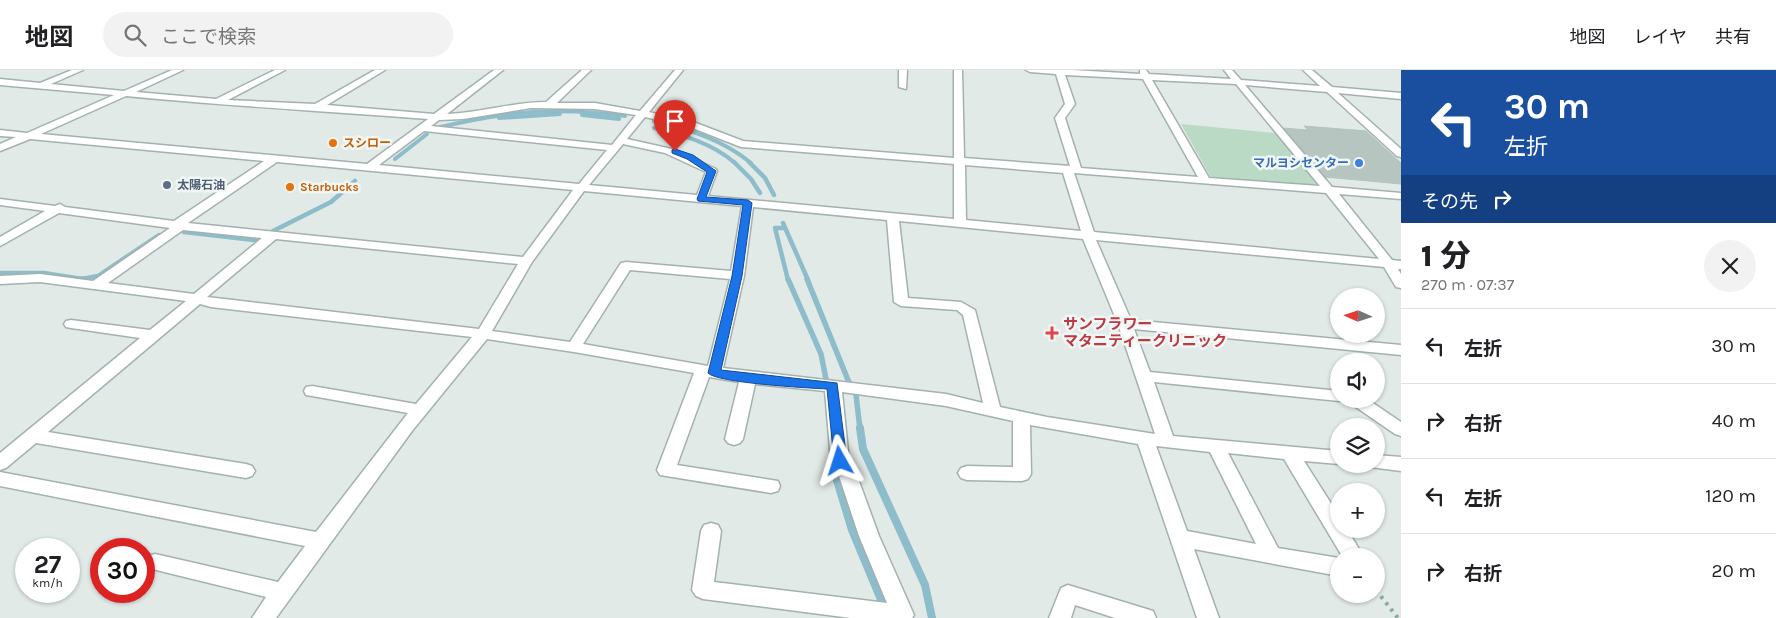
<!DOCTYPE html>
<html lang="ja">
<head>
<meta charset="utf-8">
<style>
  body { margin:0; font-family:Karla,"Noto Sans JP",sans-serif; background:#f2f2f2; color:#202124; height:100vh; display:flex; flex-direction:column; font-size:19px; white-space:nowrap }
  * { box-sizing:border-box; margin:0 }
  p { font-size:16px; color:#757577 }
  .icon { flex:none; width:28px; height:28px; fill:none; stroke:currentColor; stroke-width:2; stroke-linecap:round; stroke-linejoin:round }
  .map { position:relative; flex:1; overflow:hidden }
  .details { display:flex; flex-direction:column; background:#fff; width:375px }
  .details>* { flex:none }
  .hud { background:#1a4fa0; color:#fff; overflow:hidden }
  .needle { width:32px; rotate:273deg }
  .tools { position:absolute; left:1330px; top:218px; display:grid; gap:10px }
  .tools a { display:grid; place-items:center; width:55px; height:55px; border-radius:50%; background:#fff; box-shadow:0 1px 4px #0004; font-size:25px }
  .speed { position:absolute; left:15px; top:468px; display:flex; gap:10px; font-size:25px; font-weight:700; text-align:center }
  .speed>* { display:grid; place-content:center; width:65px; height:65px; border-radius:50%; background:#fff; box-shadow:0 1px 4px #0004; line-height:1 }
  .speed small { font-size:12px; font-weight:400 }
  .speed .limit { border:8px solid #d22; background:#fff; color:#111 }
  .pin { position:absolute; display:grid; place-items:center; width:42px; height:42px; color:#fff; margin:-51px -21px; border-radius:50% 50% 50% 0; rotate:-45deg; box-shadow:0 0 5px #0007 }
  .pin .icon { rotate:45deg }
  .me { position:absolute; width:55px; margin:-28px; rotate:354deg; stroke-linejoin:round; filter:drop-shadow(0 0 4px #0008) }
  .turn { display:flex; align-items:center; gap:18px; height:105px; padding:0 20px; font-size:22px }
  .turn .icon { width:65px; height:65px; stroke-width:2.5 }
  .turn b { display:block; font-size:35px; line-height:42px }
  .then { display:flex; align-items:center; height:48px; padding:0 20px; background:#0003; gap:10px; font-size:19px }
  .round { display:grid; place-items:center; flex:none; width:52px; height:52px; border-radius:26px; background:#f2f2f2 }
  .overview { display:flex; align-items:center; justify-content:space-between; height:85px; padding:0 20px }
  h1 { font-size:30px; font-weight:800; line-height:38px }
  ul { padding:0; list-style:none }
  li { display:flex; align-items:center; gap:15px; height:75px; padding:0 20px; border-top:1px solid #e0e0e0 }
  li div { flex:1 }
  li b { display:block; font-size:19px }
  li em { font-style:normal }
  header { display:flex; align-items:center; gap:30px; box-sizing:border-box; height:70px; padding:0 25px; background:#fff; border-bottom:1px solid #e0e0e0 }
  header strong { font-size:24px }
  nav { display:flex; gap:28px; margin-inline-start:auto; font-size:18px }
  .search { width:350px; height:45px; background:#f2f2f2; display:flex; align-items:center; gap:12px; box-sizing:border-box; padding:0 18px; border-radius:28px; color:#757577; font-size:19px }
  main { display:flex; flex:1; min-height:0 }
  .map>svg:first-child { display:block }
  .green { fill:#bbdac6 }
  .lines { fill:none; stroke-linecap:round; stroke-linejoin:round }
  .stream-far3 { stroke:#8dbccb; stroke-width:4 }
  .stream-far2 { stroke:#8dbccb; stroke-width:4.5 }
  .stream-far1 { stroke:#8dbccb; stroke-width:5.5 }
  .stream { stroke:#8dbccb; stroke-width:8 }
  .building { fill:#b6c5c0; stroke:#b4c3be }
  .minor-casing { stroke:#a4b1ae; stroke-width:3 }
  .path { stroke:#84aba2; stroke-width:4; stroke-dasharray:3 5; stroke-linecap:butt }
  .minor { fill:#fff; fill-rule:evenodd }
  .route { fill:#1a73e8; stroke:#114b97 }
  .food-dot { fill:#e8710a; stroke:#f1f7f5; stroke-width:2 }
  .shop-dot { fill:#3f7fe0; stroke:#f1f7f5; stroke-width:2 }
  .service-dot { fill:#5c6f8a; stroke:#f1f7f5; stroke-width:2 }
  .health-dot { fill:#e0444e; stroke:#f1f7f5; stroke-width:2 }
  .labels { text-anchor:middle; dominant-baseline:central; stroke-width:5; stroke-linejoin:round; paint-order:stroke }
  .far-food-label { font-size:12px; font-weight:bold; fill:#c56008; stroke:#f1f7f5; text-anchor:start }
  .far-shop-label { font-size:12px; font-weight:bold; fill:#366cbe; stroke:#f1f7f5; text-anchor:end }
  .far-service-label { font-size:12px; font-weight:bold; fill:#4e5e75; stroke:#f1f7f5; text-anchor:start }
  .health-label { font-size:15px; font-weight:bold; fill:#be3a42; stroke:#f1f7f5; text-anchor:start }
</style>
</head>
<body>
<header>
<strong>地図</strong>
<div class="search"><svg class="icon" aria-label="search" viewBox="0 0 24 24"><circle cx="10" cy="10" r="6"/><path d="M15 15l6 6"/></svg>ここで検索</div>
<nav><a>地図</a><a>レイヤ</a><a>共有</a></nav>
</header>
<main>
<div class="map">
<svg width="1401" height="548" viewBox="0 0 1401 548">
  <rect width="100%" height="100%" fill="#e1eae7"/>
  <polygon class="green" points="1181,54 1275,63 1317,113 1312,115 1216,108 1210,106"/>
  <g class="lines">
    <g class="stream-far3">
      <polyline points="582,45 619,49"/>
      <polyline points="499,48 560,44"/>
      <path d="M654,51c35,8 69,19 97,42"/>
      <path d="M436,58c69,-16 118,-22 189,-12"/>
      <path d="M654,58c29,7 58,15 81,35"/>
      <polyline points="395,89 427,64"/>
    </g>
    <g class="stream-far2">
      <polyline points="734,92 751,109 760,123"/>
      <polyline points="749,92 765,108 774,125"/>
      <polyline points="783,153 808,210"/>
      <polyline points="785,158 775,158 788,210"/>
      <polyline points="273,161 331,132 355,111"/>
      <polyline points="184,162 254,170 259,167"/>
      <polyline points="0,203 44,203 82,209 98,206 159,165"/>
    </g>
    <g class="stream-far1">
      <polyline points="80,209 84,209"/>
      <polyline points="788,209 821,284 826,309"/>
      <polyline points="807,209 848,310 856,325 860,359"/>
    </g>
    <g class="stream">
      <polyline points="860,358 863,379 925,515 932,548"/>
      <polyline points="836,407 852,460 882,532"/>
    </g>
  </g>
  <polygon class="building" points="1304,56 1366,61 1401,93 1401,114 1325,107 1282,58 1308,60"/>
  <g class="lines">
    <g class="minor-casing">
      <g id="minor">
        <path d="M72,0h11l-32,14 73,7 48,-21h11l-47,22 80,7 59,-29h10l-57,30 87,4 60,-34h10l-58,35 107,9 60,-44h9l-56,44c33,-1 66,-12 99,-12l36,-32h9l-34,33h38l45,8 35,-41h8l-34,42 47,11 47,18 211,17v-88h8l2,88 106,8 -15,-48 10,-14 -9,-30 -26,-2 -4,-2h47l67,4v-4h6l3,4 82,5 -7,-9h8l9,10 79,6 -17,-16h9l20,17 69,6v6l-63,-6 63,56v8l-4,-1 -70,-64 -82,-7 87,102 69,6v6l-62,-5 53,66 9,1v8h-3l3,5v14l-5,-1 -12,-20 -288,-27 35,80 270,25v10l-267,-26 16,43 189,19v8l6,1 -6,1 -185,-19 19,54 166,15v13h2h-2l-35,-3 35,55v13h8l16,27h-21l-58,-97 -56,-6 50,95 61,10v18l-145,-27 25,69h-22l-59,-174 -108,-19 1,49 -3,5 -6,2 -55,-1 -6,-2 -3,-5 3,-5 6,-2 46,1v-46l-67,-15 -104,-14 7,69 7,12 23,63 35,79 -2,3h-61l-148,-19 -7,-3 -4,-6 9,-59 3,-6 7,-2 7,2 3,6 -7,51 173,21 -28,-67 -21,-63 -7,-12 -6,-70 -70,-7 -12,55 -3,4 -6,2 -6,-2 -3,-4 14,-57 -30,-5 -32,88 101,16 2,5 -2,5 -7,2 -111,-18 -3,-5 37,-97 -120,-21 -87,-13 -75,92 -136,187h-24l14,-21 -118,-29 -3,-6 3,-6 7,-2 123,28 27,-36 -305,-60v-14l316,60 92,-119 -96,-17 -6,-1 -2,-4 2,-4 6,-1 104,18 56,-67 -261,-30 -11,-3 -152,128 198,32 6,2 3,5 -3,5 -6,2 -210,-35 -30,25 -6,2v-17l140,-115 -69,-10 -5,-1 -2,-3 2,-3 5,-1 79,10 36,-29 -146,-19 -40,2v-8l40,-2 53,7 77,-53 -111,-15 -59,33v-9l45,-26 -45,-6v-6l55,7 5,-2 5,3 109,14 90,-60 -234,-22 -30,12v-7l16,-7 -16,-1v-6l27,3 87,-38 -114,-10v-6l40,4zM1065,5l78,4 55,98 -117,-9 -16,-50 10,-14zM1152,10l84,4 84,102 -111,-8zM126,26c101,10 201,15 302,23l-61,45 -326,-30zM531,38l64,1 41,6 -24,30 -181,-19 8,-6 24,-1zM645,47l45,10 51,20 213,17v55l-246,-23 9,-25 -1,-2 -44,-20 -45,-10zM424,61l183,19 -28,34 -200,-19zM623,74l42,9 41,19 -9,23 -108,-10zM277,92l296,28 -50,67 -335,-34zM965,95l98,8 18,58 -115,-11zM1074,103l252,20 53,66 -285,-27zM584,121l158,15 -11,65 -105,-9 -5,1 -51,79 -78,-11 40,-69zM753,137l134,13 7,82 7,4 56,4 6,5 20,88 -37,-9 -223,-26 21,-92zM899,151l184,18 35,85 37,110 -108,-17 -47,-10 -25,-97 -14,-8 -53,-4zM183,160l79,8 -68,56 -86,-11zM276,169l242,25 -39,65 -272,-32zM630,200l100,9 -22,87 -125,-22zM1156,376l54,6 46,92 -69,-13z"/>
        <polygon points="899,0 907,0 906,19 899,17"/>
        <polygon points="1348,329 1367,329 1401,352 1401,366 1395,364 1350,333"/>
        <polygon points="1376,385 1401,387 1401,401 1370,397 1368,394 1376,394"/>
        <polygon points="1068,515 1153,541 1156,548 1115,548 1075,535 1071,548 1049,548 1061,518"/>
      </g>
    </g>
    <polyline class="path" points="1376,520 1398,548"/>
    <use href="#minor" class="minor"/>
  </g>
  <path class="route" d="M675,79l18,6 23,16 -10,26 42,3 4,3 -10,73 -21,94 116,13 10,78 -2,3h-9l-2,-3 -7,-72c-19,-1 -110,-6 -119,-16l24,-97 11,-71 -45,-4 -1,-2 10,-27 -20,-13 -15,-6v-3z"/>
  <g class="food-dot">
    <circle cx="333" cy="73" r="5"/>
    <circle cx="290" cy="117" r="5"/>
  </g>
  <circle class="shop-dot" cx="1359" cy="93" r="5"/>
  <circle class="service-dot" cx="167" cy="115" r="5"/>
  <path class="health-dot" d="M1049.5 255.5h5v5h5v5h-5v5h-5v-5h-5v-5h5z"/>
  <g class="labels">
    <g class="far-food-label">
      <text x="343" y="73">スシロー</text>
      <text x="300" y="117">Starbucks</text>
    </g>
    <g class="far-shop-label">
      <text x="1349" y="93">マルヨシセンター</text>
    </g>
    <g class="far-service-label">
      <text x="177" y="115">太陽石油</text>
    </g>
    <g class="health-label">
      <text x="1063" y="254">サンフラワー<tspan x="1063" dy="17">マタニティークリニック</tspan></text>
    </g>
  </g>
</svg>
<div class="tools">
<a><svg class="needle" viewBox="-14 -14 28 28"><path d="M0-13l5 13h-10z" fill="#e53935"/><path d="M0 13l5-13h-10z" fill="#757577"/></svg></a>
<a><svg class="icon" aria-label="sound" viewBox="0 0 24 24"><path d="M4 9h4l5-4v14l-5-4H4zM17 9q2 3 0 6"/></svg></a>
<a><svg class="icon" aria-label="layers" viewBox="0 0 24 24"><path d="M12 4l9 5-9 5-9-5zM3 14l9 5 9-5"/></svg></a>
<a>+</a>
<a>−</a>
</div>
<div class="speed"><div>27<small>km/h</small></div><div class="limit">30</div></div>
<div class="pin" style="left:675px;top:81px;background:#d93025"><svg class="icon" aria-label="arrive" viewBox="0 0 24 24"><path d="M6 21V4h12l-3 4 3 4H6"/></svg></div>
<svg class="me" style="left:840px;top:391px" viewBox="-20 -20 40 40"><path d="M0-17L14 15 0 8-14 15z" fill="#1a73e8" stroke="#fff" stroke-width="4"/></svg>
</div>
<section class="details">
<div class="hud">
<div class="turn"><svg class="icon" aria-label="left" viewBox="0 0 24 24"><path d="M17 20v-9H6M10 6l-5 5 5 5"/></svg><div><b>30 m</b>左折</div></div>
<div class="then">その先<svg class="icon" aria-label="right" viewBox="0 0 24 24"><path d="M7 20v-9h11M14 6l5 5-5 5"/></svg></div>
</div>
<div class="overview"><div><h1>1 分</h1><p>270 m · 07:37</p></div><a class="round"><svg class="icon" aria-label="close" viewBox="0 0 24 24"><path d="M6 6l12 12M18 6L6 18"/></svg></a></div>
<ul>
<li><svg class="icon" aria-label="left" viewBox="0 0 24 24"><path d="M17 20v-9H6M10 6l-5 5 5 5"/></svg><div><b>左折</b></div><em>30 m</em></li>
<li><svg class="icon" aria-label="right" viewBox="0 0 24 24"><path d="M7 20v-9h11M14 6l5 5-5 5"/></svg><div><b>右折</b></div><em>40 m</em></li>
<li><svg class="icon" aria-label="left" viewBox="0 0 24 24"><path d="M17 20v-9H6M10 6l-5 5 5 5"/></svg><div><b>左折</b></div><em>120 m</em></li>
<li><svg class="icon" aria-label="right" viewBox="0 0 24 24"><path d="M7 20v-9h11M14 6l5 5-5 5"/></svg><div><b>右折</b></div><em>20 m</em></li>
</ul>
</section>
</main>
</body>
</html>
